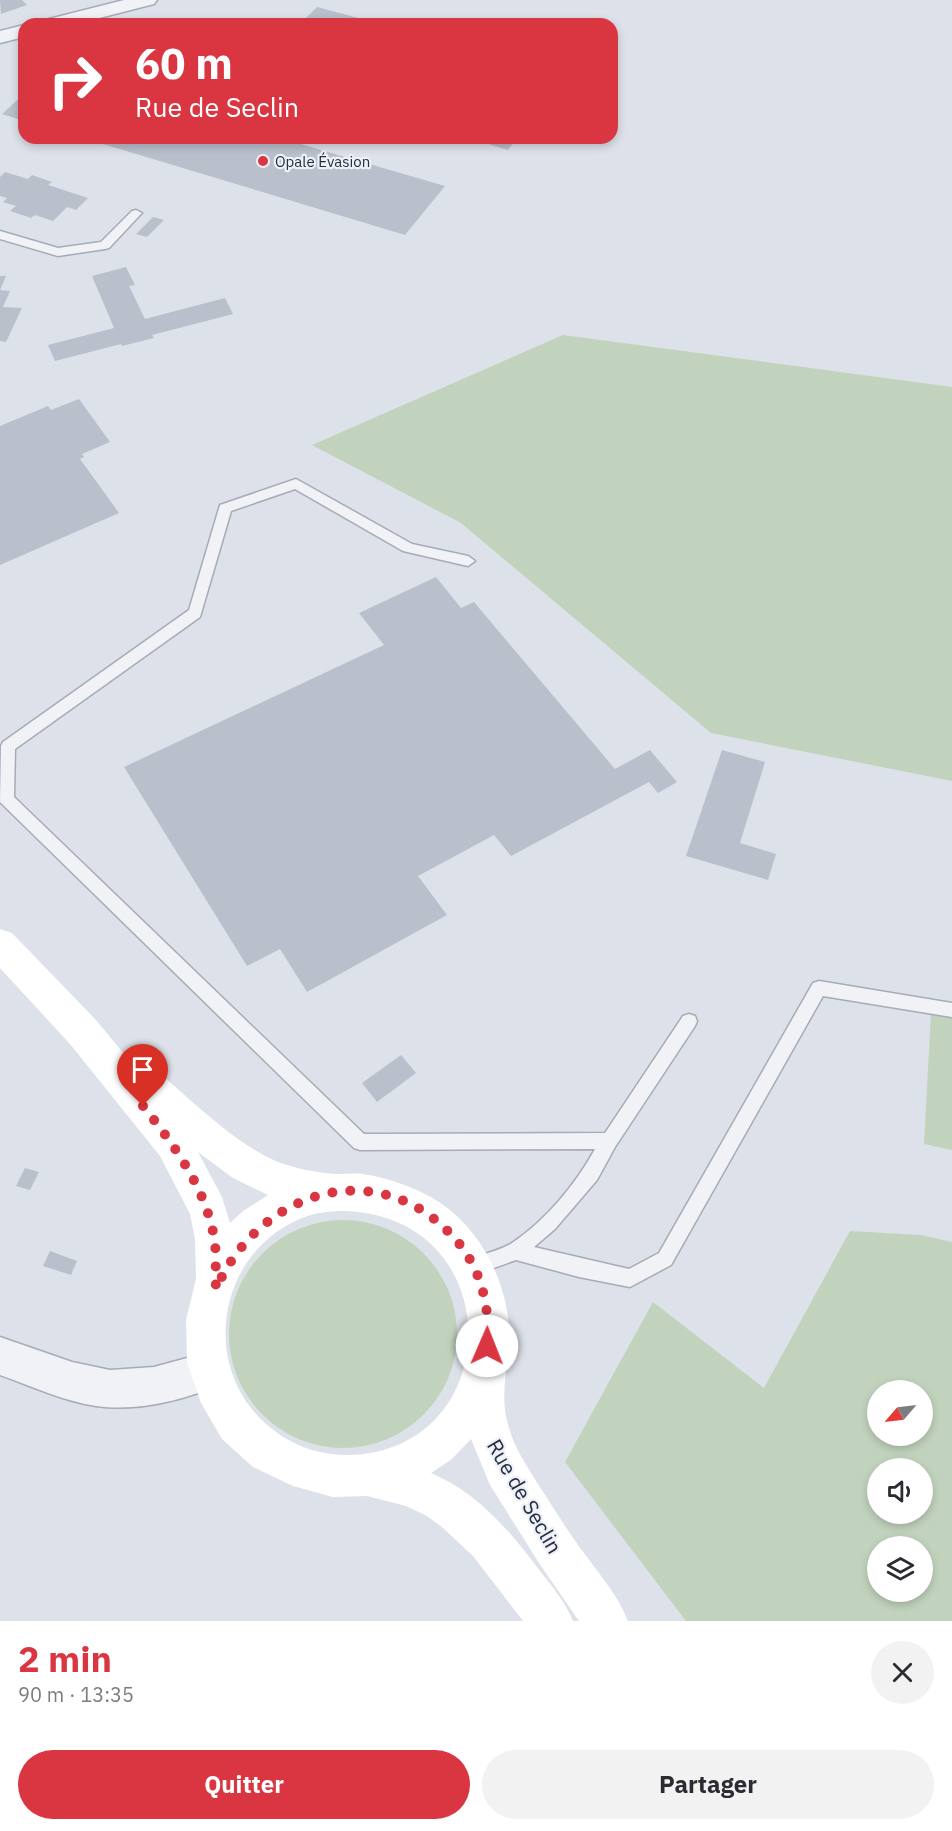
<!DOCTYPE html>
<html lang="fr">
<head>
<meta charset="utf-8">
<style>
  body { margin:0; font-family:"IBM Plex Sans",sans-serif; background:#f2f2f3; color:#2b2b33; height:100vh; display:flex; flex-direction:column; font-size:22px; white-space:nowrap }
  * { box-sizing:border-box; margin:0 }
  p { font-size:20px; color:#7c7c81 }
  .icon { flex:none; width:33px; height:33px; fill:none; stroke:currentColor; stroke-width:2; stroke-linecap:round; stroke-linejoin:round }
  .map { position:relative; height:1621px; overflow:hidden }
  .sheet { display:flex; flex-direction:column; background:#fff; flex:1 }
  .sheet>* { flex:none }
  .guide { position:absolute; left:18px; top:18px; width:600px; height:126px; border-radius:18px; box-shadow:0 3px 9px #0003; background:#da3641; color:#fff; overflow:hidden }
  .needle { width:39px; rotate:242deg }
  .buttons { position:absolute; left:867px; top:1380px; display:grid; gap:12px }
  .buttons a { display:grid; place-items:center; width:66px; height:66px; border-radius:50%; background:#fff; box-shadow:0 3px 9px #0003; font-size:30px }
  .pin { position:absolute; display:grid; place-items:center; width:51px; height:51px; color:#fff; margin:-62px -26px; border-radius:50% 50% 50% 0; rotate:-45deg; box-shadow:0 0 6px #0007 }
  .pin .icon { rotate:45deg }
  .me { position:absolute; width:66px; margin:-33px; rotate:1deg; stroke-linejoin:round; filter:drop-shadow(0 0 4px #0008) }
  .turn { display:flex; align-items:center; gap:21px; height:126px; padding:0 18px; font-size:27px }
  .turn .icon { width:78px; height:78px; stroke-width:2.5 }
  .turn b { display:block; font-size:42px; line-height:51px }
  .round { display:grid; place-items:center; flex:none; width:63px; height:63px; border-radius:32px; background:#f2f2f3 }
  .overview { display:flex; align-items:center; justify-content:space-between; height:102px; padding:0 18px }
  h1 { font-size:36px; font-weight:700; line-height:45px; color:#da3641 }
  .action { display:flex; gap:12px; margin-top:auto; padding:12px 18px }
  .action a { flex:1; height:69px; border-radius:36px; background:#da3641; color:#fff; font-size:24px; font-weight:700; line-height:69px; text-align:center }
  .action a+a { background:#f2f2f3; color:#2b2b33 }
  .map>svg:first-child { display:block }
  .green { fill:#c1d3bd; fill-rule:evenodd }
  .building { fill:#babfcc }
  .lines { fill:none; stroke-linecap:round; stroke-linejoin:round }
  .lane-casing { stroke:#a6abb7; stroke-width:3 }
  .street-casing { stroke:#a6abb7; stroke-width:3 }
  .lane { fill:#f0f2f6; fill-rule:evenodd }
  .street { fill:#f0f2f6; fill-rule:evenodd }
  .secondary { fill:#fff; fill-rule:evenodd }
  .route { stroke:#da3641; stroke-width:10; stroke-dasharray:0 18 }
  .poi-dot { fill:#da3641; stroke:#edf0f6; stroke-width:2 }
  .labels { text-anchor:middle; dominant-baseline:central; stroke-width:4.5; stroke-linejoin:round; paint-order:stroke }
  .far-poi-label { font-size:15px; fill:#252d41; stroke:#edf0f6; text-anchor:start }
  .near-street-label { font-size:21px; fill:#252d41; stroke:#edf0f6 }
</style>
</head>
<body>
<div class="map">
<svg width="952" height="1621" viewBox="0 0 952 1621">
  <rect width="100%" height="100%" fill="#dde1e9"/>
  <g class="green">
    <polygon points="563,335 952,387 952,781 711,733 461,523 312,445"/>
    <polygon points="931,1014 952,1018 952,1150 924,1144"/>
    <circle cx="343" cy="1334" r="114"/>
    <path d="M850,1231l71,4 31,7v379h-266l-121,-159 88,-160 111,86zM878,1390h44v46h-44zM922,1468v46h-44v-46zM922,1546v46h-44v-46z"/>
  </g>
  <g class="building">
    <polygon points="0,0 22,0 27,5 1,14"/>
    <polygon points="317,7 377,23 377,24 300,24"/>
    <polygon points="24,94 24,121 2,114"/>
    <polygon points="83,138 280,138 445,186 405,235"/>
    <polygon points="468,138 517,138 508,150"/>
    <polygon points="5,172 28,179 32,175 52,182 48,185 88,198 76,210 67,207 53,221 35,215 31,218 10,211 16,206 3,202 7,198 0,196 0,177"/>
    <polygon points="153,217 164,220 147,237 136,234"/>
    <polygon points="126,267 135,285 129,286 145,319 225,298 233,314 152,335 154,338 122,346 121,344 55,361 48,345 114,328 92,276"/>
    <polygon points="0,276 6,276 0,290 10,291 3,307 22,308 6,342 0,341"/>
    <polygon points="79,399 110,442 82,454 84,457 80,459 119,513 0,565 0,426 48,406 51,410"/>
    <polygon points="436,577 461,608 474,602 615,769 650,750 677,782 658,793 649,782 511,856 494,835 418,876 447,915 307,992 280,949 247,966 124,767 384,645 359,613"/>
    <polygon points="722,750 765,762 740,843 776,854 768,880 686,856"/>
    <polygon points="401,1055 416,1073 377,1102 362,1083"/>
    <polygon points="25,1168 39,1172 30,1190 16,1186"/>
    <polygon points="50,1251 77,1261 71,1275 43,1266"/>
  </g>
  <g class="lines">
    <g class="lane-casing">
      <g id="lane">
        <polygon points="136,210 142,213 140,215 109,248 105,249 58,256 0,239 0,231 58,248 101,242 132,211"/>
        <path d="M296,479l116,65 56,12 7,5 -7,5 -65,-15 -108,-62 -64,22 -31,106 -185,132 -1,48 350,337 241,-1 78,-117 6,-2 6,2 2,5 -2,5 -80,121 -18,33 -42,49 -21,18 95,22 30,-16 154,-270 6,-2 133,22v14l-129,-21 -152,269 -41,22 -51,-10 -63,-17 -42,15 -6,-3 -3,-6 3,-6c13,-6 31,-9 44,-17 33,-22 64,-59 83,-94l-235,1 -6,-2 -354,-346 1,-56 2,-4 186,-132 31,-105z"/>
      </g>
    </g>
    <g class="street-casing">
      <g id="street">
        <polygon points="124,0 157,0 154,4 76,24 42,24 45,20"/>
        <polygon points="24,25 24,37 0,43 0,31"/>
        <path d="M0,1337l72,25 38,8 44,-3 55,-15 13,6 6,13 -6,13c-39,16 -83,28 -126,22 -33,-5 -65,-20 -96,-31z"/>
      </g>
    </g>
    <use href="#lane" class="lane"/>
    <use href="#street" class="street"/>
    <path class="secondary" d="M0,929l12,4 84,87 33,40 6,-2 13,5c37,31 86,81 130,99 16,6 40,11 58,12 9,0 18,-1 27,0 26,4 54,14 76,28 46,30 74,91 70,146 -3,27 -9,53 0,80 5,19 17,36 27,53 14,21 27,43 42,64 18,25 39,48 50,76h-49l-40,-58 -49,-78 -19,-46 -19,20 -21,14c47,20 79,58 109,98 13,16 25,31 33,50h-50l-50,-65 -30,-28 -16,-12 -21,-10 -39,-10 -34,1 -40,-11 -40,-19 -31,-28 -21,-36 -14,-41 -1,-42 10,-41 -1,-40 -5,-25 -30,-58 -90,-112 -70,-76zM198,1152l35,26 35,17 -25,16 -13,12 -8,-26zM347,1211c164,8 159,240 2,244 -32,0 -59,-10 -83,-31 -67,-60 -48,-172 36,-206 14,-6 30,-7 45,-7z"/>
  </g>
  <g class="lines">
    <path class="route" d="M143,1106c31,39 62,81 71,131 3,16 1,35 2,52 43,-99 164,-137 240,-49 25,28 35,69 31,106"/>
  </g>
  <circle class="poi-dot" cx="263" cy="161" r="6"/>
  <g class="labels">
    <g class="far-poi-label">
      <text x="275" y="161">Opale Évasion</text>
    </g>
    <g class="near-street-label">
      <text transform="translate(525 1496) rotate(60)">Rue de Seclin</text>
    </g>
  </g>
</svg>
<div class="buttons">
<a><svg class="needle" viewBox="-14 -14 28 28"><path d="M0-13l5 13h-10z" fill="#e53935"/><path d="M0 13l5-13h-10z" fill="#7c7c81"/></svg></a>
<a><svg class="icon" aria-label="sound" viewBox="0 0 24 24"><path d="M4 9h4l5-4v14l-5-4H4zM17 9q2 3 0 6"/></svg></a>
<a><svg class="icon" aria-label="layers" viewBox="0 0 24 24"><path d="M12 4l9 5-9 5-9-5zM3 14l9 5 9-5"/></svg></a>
</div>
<div class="pin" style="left:143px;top:1106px;background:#d93025"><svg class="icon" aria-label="arrive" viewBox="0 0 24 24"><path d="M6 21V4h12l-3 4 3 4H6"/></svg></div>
<svg class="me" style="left:487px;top:1346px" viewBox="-20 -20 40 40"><circle r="19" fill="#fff"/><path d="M0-13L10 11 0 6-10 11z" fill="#da3641"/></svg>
<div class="guide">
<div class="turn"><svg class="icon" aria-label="right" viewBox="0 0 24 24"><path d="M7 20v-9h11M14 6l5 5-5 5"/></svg><div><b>60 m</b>Rue de Seclin</div></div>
</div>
</div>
<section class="sheet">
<div class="overview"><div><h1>2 min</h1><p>90 m · 13:35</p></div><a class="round"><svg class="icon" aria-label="close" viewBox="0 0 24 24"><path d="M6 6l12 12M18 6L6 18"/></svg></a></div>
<div class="action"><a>Quitter</a><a>Partager</a></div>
</section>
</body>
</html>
